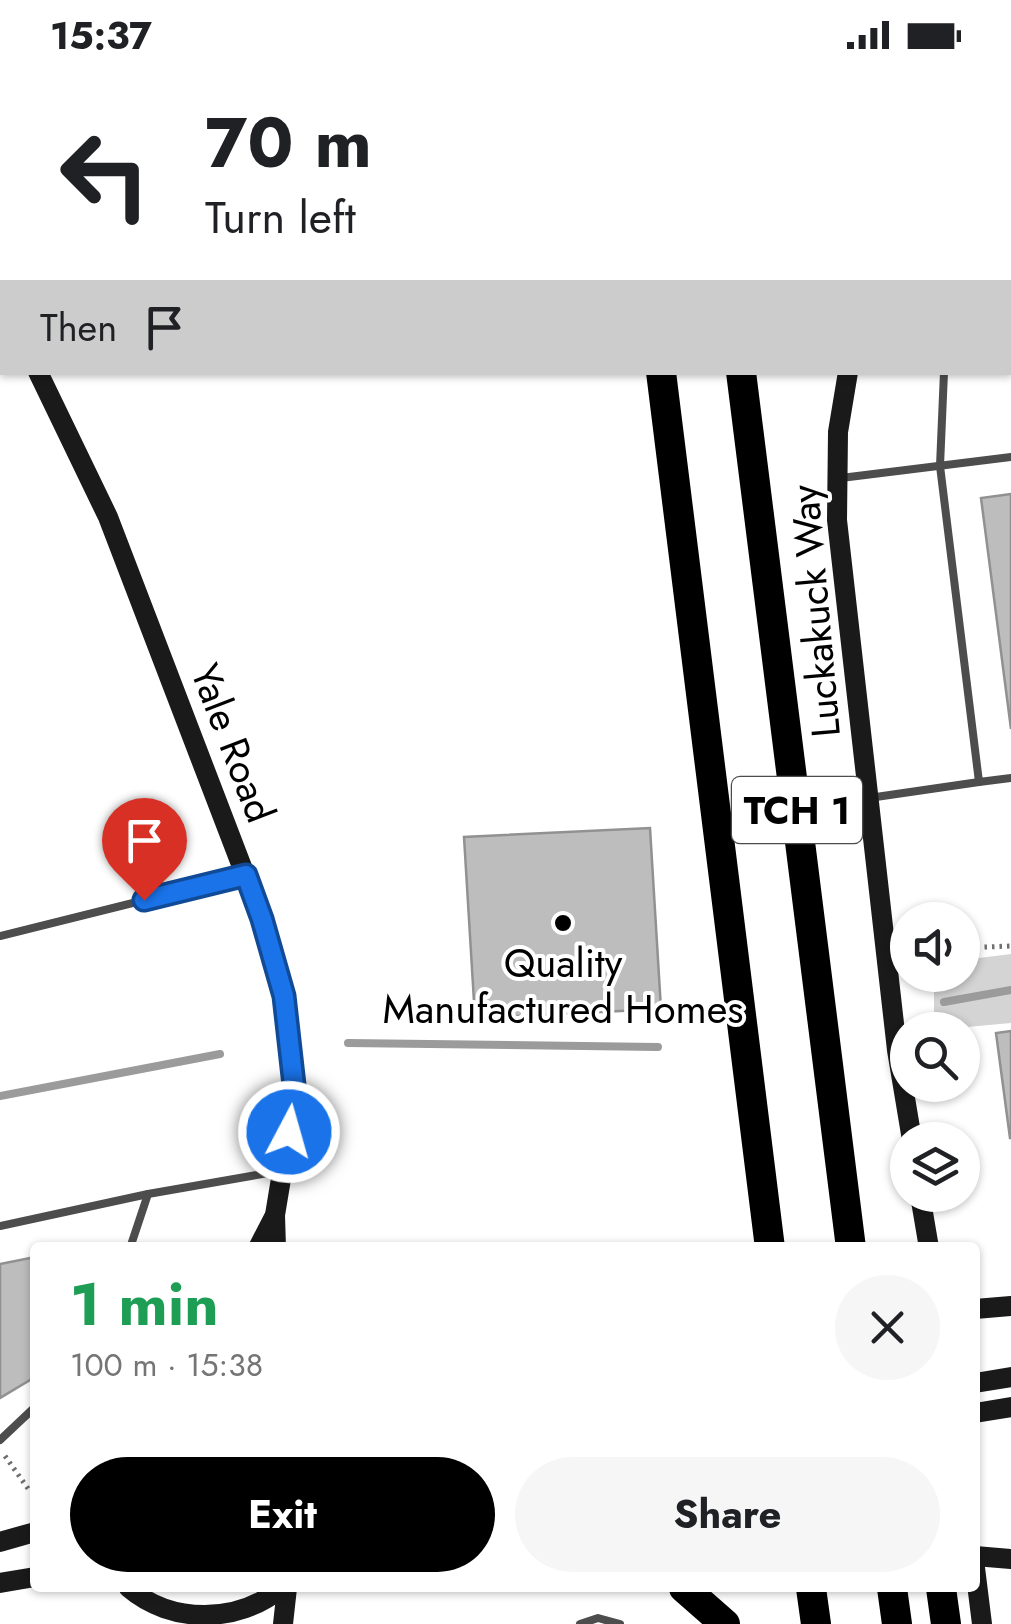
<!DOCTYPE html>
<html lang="en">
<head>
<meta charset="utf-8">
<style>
  body { margin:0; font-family:Jost,sans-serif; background:#f6f6f6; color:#202124; height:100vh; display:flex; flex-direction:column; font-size:38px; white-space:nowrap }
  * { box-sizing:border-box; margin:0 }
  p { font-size:32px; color:#757577 }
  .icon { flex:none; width:55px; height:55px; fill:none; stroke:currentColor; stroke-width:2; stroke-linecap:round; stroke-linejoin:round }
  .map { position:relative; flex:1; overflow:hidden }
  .drawer { position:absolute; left:30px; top:1172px; width:950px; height:350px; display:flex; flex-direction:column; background:#fff; border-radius:10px; box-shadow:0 2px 8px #0004 }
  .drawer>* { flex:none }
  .hud { position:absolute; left:0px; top:0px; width:1012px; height:305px; box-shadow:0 2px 8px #0004; background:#fff; color:#202124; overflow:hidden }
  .buttons { position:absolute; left:890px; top:832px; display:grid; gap:20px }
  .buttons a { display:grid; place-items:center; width:90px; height:90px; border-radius:50%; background:#fff; box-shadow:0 2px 8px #0004; font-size:50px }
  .pin { position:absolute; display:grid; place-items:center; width:85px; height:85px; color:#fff; margin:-102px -42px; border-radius:50% 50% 50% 0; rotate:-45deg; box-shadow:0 0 10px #0007 }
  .pin .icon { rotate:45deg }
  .me { position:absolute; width:110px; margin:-55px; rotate:6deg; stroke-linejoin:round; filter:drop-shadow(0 0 8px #0008) }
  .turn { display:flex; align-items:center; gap:35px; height:210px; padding:0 40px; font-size:45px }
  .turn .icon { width:130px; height:130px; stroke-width:2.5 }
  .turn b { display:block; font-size:70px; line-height:85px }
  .then { display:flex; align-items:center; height:95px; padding:0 40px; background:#0003; gap:20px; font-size:38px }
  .round { display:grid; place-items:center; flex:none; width:105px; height:105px; border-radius:52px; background:#f6f6f6 }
  .head { display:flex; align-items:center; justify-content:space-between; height:170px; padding:0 40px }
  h1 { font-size:60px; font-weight:700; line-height:75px; color:#1e9e55 }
  .button { display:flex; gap:20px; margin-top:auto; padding:20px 40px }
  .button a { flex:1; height:115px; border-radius:60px; background:#000; color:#fff; font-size:40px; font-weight:700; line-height:115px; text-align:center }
  .button a+a { background:#f6f6f6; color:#202124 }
  .status { display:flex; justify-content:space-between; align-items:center; height:70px; padding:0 50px; background:#fff; direction:ltr }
  .status svg { height:28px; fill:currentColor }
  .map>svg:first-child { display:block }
  .green { fill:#d4d4d4 }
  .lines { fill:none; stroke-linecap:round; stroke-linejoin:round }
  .stream { stroke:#9b9b9b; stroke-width:8 }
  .building { fill:#bdbdbd; stroke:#919191; stroke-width:2.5 }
  .path { stroke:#6f6f6f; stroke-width:5; stroke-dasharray:2.5 5; stroke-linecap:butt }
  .lane { stroke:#4d4d4d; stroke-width:8 }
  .secondary { stroke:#1a1a1a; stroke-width:20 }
  .highway { stroke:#000; stroke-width:30 }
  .route-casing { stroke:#114b97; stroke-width:25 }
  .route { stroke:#1a73e8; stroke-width:18 }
  .poi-dot { fill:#000; stroke:#fff; stroke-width:4 }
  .labels { text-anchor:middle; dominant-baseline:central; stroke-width:8; stroke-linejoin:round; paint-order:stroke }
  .shield { fill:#fff; stroke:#4c4c4c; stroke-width:2.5 }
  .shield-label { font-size:38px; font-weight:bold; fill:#000 }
  .street-label { font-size:40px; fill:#000; stroke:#fff }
  .poi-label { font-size:40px; fill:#000; stroke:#fff }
</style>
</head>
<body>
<div class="status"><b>15:37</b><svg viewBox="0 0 49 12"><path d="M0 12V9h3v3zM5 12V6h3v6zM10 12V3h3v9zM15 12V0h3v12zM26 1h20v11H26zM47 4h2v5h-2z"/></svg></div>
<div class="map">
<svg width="1011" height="1554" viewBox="0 0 1011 1554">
  <rect width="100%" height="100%" fill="#fff"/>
  <polygon class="green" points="1011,884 1011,953 934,960 934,905 962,905 963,890"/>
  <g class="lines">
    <g class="stream">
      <polyline points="944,932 1011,920"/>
      <polyline points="348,973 658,977"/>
      <polyline points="0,1026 220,984"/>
    </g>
  </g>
  <g class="building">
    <polygon points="1011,424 1011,659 981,428"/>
    <polygon points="650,758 661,939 475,948 464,767"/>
    <polygon points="1011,961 1011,1068 1010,1068 996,963"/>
    <polygon points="35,1187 35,1307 0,1328 0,1194"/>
  </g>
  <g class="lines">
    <g class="path">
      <polyline points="962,878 1011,876"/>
      <polyline points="5,1386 29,1420"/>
    </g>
    <g class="lane">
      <polyline points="812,0 814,2"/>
      <polyline points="886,2 887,0"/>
      <polyline points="1010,155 1011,154"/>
      <polyline points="944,302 940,396 979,712 1011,708"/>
      <polyline points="841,408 1011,387"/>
      <polyline points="869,728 979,712"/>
      <polyline points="0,866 241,806"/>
      <polyline points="0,1156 148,1124 280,1101"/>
      <polyline points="130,1178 148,1124"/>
      <polyline points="0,1370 35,1337"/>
      <polyline points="580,1554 598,1548 620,1554"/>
    </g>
    <g class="secondary">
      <polyline points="994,2 996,0"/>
      <polyline points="0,223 2,228"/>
      <polyline points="38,302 108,447 262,849 283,926 295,1024 275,1145 276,1178"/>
      <polyline points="848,302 838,362 837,450 897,980 912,1070"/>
      <polyline points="920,1125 929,1178"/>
      <polyline points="258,1178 274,1147"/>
      <polyline points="975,1239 1011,1236"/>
      <polyline points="975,1313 1011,1307"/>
      <polyline points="975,1343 1011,1337"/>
      <polyline points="0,1472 35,1462"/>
      <polyline points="975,1486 1011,1489"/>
      <polyline points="975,1498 982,1554"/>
      <polyline points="0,1513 35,1507"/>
      <path d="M129,1518c42,36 109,36 152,0"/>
      <polyline points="283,1554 287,1518"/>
    </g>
    <g class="highway">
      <polyline points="622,0 622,2"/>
      <polyline points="702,0 703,2"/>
      <polyline points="661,302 770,1178"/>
      <polyline points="741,302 851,1178"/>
      <polyline points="684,1518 725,1554"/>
      <polyline points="811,1518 816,1554"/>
      <polyline points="892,1518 897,1554"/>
      <polyline points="941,1518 946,1554"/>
    </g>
  </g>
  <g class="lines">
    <g class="route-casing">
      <polyline id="route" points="144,830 246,805 262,849 284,926 295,1024 289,1062"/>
    </g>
    <use href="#route" class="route"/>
  </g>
  <circle class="poi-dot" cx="563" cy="853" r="10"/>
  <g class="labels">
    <rect class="shield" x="732" y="707" width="130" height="66" rx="8"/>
    <g class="shield-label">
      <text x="797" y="740">TCH 1</text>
    </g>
    <g class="street-label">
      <text transform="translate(815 541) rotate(-95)">Luckakuck Way</text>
      <text transform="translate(233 673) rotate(69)">Yale Road</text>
    </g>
    <g class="poi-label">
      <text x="563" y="893">Quality<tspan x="563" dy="46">Manufactured Homes</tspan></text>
    </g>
  </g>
</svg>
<div class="buttons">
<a><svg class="icon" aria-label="sound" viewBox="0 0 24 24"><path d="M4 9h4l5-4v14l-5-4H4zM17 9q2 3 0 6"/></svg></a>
<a><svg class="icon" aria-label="search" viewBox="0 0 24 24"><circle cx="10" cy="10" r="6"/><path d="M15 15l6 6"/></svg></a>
<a><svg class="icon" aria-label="layers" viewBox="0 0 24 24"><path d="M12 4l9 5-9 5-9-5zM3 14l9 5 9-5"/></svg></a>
</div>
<div class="pin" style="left:144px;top:830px;background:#d93025"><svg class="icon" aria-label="arrive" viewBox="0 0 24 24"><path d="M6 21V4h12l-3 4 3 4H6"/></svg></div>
<svg class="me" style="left:289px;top:1062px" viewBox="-20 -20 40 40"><circle r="17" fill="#1a73e8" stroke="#fff" stroke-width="3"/><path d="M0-11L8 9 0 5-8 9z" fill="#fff"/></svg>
<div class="hud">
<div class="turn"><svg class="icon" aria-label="left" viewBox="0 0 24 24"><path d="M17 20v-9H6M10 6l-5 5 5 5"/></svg><div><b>70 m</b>Turn left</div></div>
<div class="then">Then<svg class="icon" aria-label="arrive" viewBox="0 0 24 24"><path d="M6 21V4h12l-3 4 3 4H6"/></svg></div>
</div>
<section class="drawer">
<div class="head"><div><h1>1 min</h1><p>100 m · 15:38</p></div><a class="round"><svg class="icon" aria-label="close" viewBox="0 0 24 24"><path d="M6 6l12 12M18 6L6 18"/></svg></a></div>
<div class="button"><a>Exit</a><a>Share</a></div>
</section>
</div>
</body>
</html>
